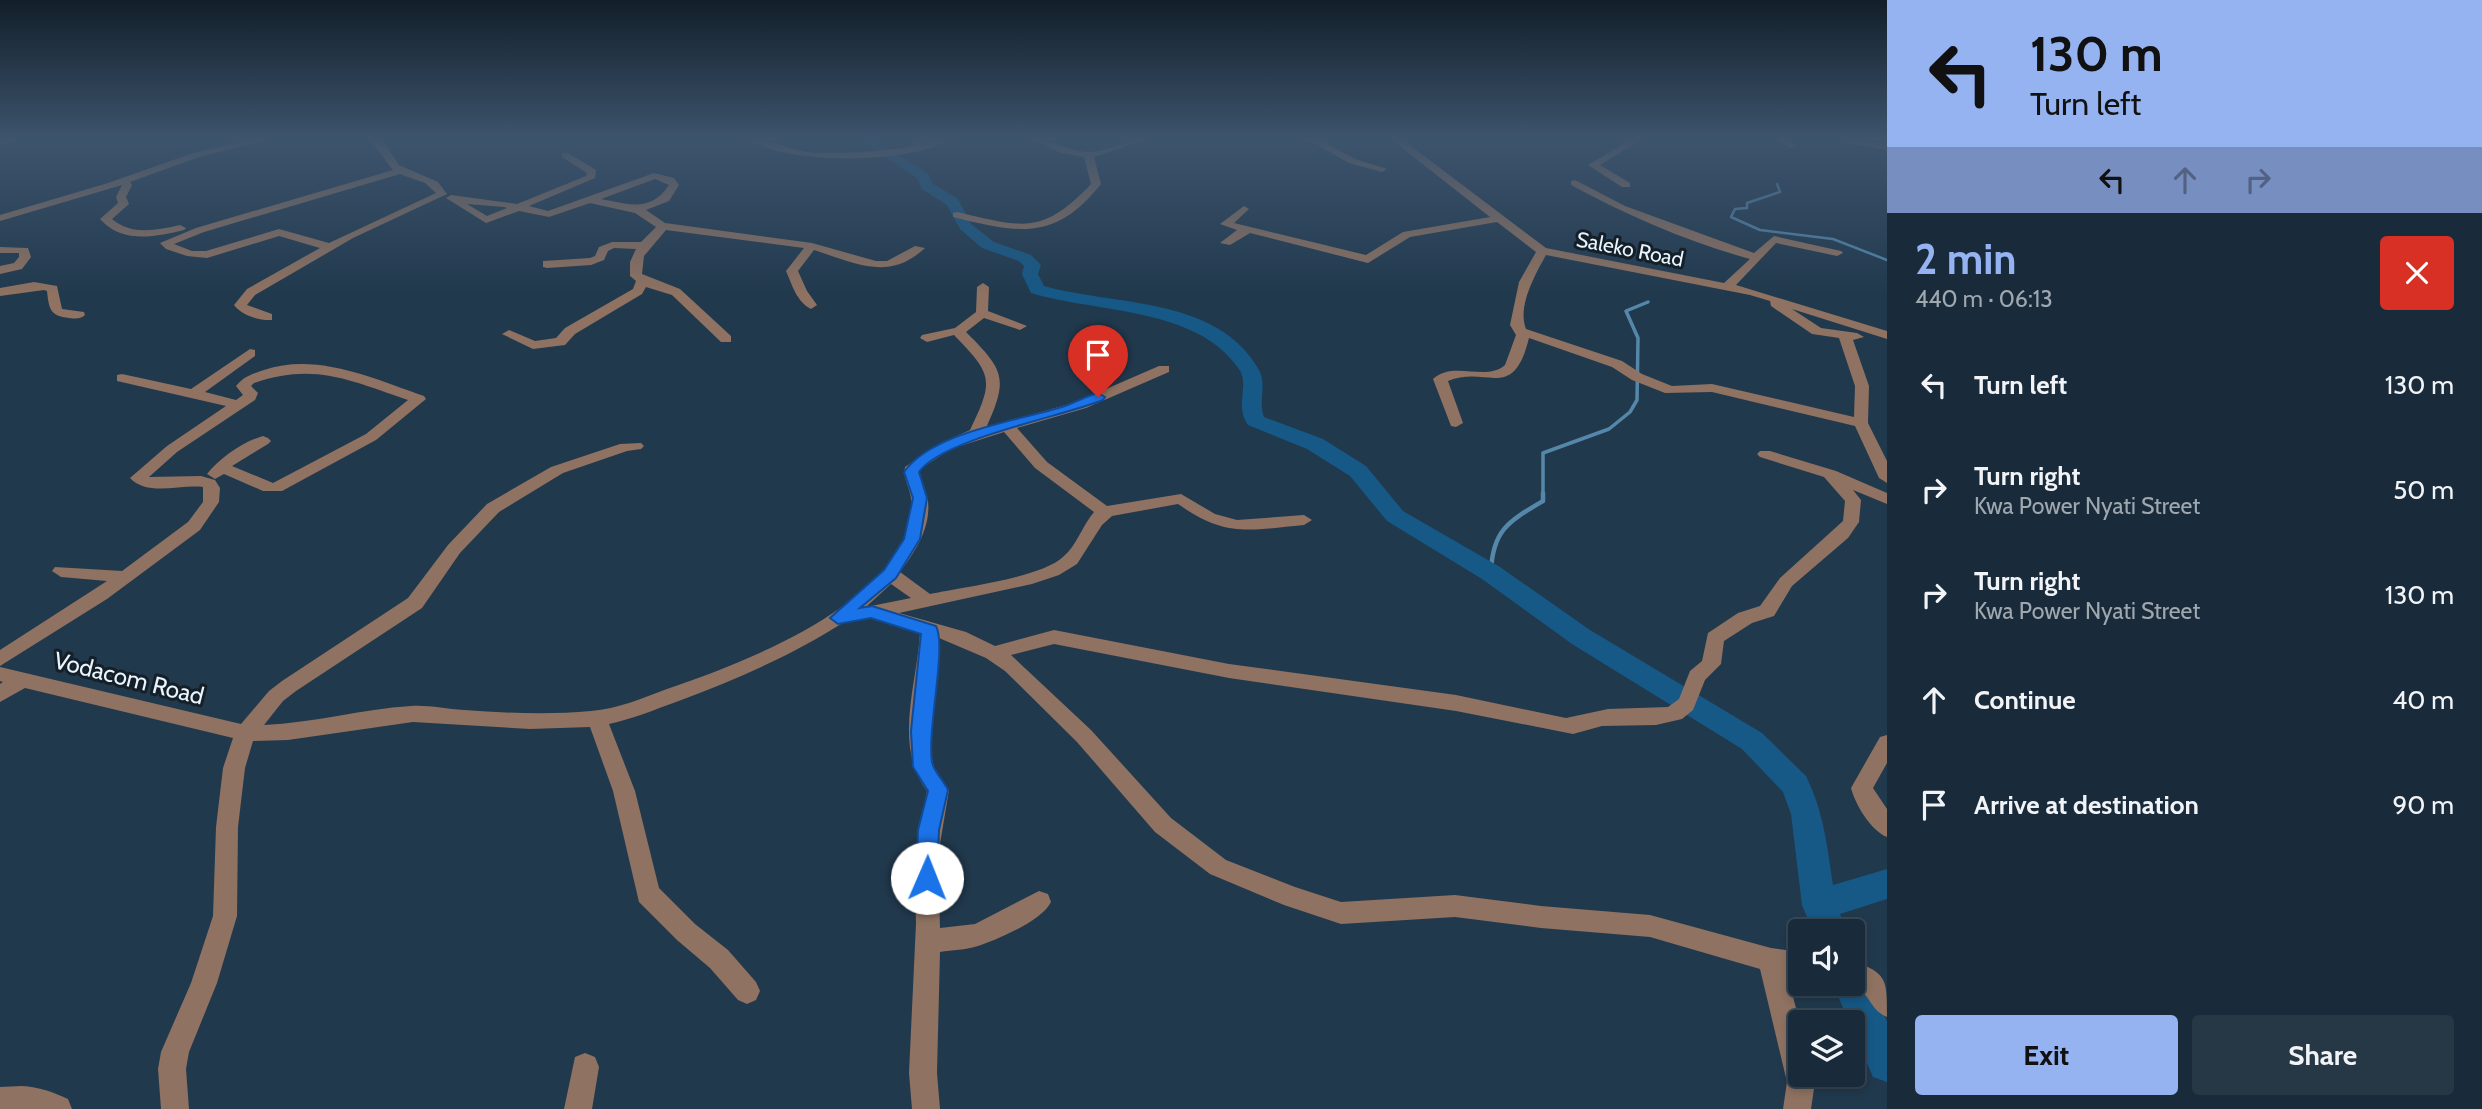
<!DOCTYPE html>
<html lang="en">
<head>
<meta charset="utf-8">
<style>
  body { margin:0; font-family:Cabin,sans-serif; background:#263745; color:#f1f3f6; height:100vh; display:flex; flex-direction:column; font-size:26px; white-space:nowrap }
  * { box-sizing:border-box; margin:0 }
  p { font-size:23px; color:#9fa7af }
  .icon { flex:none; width:38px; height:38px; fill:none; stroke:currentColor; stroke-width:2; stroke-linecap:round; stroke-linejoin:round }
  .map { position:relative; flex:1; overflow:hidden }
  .side { display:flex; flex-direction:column; background:#192b3a; width:595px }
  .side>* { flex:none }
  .top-card { background:#95b2f1; color:#111; overflow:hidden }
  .fabs { position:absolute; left:1788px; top:919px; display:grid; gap:14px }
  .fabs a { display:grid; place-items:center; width:77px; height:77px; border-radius:7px; background:#192b3a; box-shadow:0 4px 10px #0003,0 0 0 2px #374754; font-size:35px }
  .pin { position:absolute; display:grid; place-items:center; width:60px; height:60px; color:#fff; margin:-72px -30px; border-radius:50% 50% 50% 0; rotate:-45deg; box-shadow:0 0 7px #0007 }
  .pin .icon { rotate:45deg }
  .me { position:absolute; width:77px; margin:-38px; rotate:1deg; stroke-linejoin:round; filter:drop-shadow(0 0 5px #0008) }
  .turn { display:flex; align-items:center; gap:24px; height:147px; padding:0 28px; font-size:32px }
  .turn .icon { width:91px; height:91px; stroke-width:2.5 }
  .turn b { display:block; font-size:49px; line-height:60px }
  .lanes { display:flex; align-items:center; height:66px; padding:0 28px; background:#0003; justify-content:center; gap:35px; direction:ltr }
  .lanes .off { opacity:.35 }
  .round { display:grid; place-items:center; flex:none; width:74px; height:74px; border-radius:7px; background:#263745 }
  .summary { display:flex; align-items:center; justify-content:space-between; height:119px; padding:0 28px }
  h1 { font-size:42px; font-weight:700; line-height:52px; color:#95b2f1 }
  .button { display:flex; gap:14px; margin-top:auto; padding:14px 28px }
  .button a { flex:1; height:80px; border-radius:7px; background:#95b2f1; color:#111; font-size:28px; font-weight:700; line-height:80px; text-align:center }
  .button a+a { background:#263745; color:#f1f3f6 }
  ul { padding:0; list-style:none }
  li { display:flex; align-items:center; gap:21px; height:105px; padding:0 28px }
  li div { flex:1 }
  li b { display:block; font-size:26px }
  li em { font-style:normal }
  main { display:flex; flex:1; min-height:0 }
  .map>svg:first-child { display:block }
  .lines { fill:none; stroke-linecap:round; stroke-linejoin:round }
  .stream-far2 { stroke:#5587aa; stroke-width:2.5 }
  .stream-far1 { stroke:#5587aa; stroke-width:3.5 }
  .stream { stroke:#5587aa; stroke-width:4.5 }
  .river { fill:#165886; fill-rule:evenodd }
  .minor { fill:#8f7261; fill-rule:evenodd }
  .route { fill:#1a73e8; stroke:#114b97; stroke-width:2 }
  .labels { text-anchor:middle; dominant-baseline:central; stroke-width:6; stroke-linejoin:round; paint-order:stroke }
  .far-street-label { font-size:21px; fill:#e8f4fe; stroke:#151f28 }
  .street-label { font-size:24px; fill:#e8f4fe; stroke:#151f28 }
</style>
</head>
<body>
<main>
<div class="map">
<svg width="1887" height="1109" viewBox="0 0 1887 1109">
  <rect width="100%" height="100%" fill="#21394d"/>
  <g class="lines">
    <g class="stream-far2">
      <polyline points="913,148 916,142 922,140"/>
      <polyline points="1777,184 1780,192 1747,203 1747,208 1735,209 1731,217 1760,230 1833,239 1887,260"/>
    </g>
    <polyline class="stream-far1" points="1543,495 1543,453 1609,429 1630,412 1637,400 1638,338 1626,311 1648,302"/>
    <path class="stream" d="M1491,573c1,-43 18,-52 52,-72v-8"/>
    <g class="river">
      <path d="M859,140h15l54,33 5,11 25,15 13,25 23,18 37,13 10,10 -3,9 6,12c70,20 174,10 215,84 8,14 -1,32 5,47l59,22 43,27 37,45 97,56 90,63 172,103 44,43c18,37 21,69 27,109l54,-16v30l-47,15 7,17h-34l-11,-26 -11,-91 -8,-22 -41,-43 -170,-105 -90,-65 -95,-58 -37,-45 -43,-27 -59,-24c-14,-20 2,-40 -9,-56 -42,-62 -142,-56 -208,-76l-9,-19 2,-8 -5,-5 -37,-13 -22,-19 -13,-24 -25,-16 -5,-11z"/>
      <polygon points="1853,967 1864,972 1887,1021 1887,1082 1873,1077 1853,1031 1853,1022 1849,1022 1833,984 1853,984"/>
    </g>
    <g class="minor">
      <polygon points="0,140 17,140 0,146"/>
      <path d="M250,140h16l-67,17 -69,25 2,3 -6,12 3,7 -17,15c20,17 45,11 68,6l6,3 -2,2c-29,7 -62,14 -84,-11l18,-16 -2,-6 6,-12 -122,36v-6l108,-32 85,-30z"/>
      <path d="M370,140l13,1 16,24 39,17 9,12 -94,44 -98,57 -8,10 25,9v6c-13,1 -31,-5 -38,-15l13,-16 73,-41 -41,-12 -72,22 -20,-2 -21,-7 -6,-6 36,-15 197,-58zM400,174l25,9 11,10 -107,50 -50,-14 -73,22h-14l-18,-7 30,-12z"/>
      <path d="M750,140c24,-1 45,13 69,13 25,0 51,-1 76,-4 18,-2 34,-10 53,-9 -38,24 -160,25 -198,0z"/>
      <path d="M1034,140c19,-1 36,12 55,12 19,0 36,-13 56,-12l-51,17 7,27c-46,58 -83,49 -148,33v-4l4,-1c65,15 85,24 134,-28l-7,-27 -23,-4z"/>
      <polygon points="1308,140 1320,140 1355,159 1387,169 1382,172 1349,163"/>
      <path d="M1392,140h11l143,108 178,35 26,-24c-62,-17 -122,-43 -179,-74v-4l4,-1 50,26 129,47 20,-17 67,15 2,2 -6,3 -61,-13 -40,42 151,46v8l-95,-30 29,19 36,5 7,4 -11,3 16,46 -1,37 19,38v22l-8,-5 -24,-52 -143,-34 -47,1 -33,-13 -20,-13 -83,-29c-16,65 -42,27 -81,43l15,42 -7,4 -5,-1 -18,-47c20,-19 53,3 72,-14l11,-30 -6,-10 9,-43 17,-30 -39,-30 -87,15 -42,26 -118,-30 -20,12 -10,-2 17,-13 -17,-6 24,-18 5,3 -15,14 132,32 37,-23 87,-15zM1546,255l204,40 20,6 1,5 41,28 27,4 16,48 -1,31 -142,-33 -40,2 -30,-12 -20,-13 -96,-32c-9,-23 9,-54 20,-74z"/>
      <polygon points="1630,140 1641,140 1600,165 1630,183 1630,187 1622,187 1588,165"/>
      <polygon points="1777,140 1788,140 1797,146 1789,148"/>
      <polygon points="1840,140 1887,144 1887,150 1845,143"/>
      <path d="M562,153h6l28,17 -1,8 -66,28 19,5 106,-38 20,5 5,7 -10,16 -23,9 19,13 147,20 64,18h11l28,-15 10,2c-36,34 -70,15 -111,2l-16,21 9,20 10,14 -6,4c-14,-7 -19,-24 -25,-38l18,-23 -138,-18 -22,26 -2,18 38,15 51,47v6h-10l-49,-47 -26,-8 -4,7 -67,40 -10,11 -32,4 -31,-15 7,-4 26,11 21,-3 9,-10 68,-39 3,-8 -6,-5v-14l6,-13 -22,-1 -6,3 -4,9 -13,5 -44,3 -4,-1v-6l47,-3 5,-2 4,-9 13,-5h29l15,-15 -21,-14 -45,-10 -41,14 -30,-6 -33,12 -40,-25 5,-3 66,9 69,-28 1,-3 -25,-16zM655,179l14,6c-19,28 -40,19 -68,14zM467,204l37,3 3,1 -20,8z"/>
      <polygon points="0,247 28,248 31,257 22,269 0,274 0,266 14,263 19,257 19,253 0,253"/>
      <path d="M34,282l23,4 5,23 22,3 1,3c-5,4 -8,4 -16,3 -19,-2 -20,-9 -22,-27l-3,-1 -44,6v-8z"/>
      <path d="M983,283l6,4 -1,24 39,15 -7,4 -36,-12 -18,14c38,38 43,46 20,96l90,-26 83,-36h10v6l-83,36 -69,20 30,34 60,44 74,-12 34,20 22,6 67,-5 8,5 -8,5c-56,5 -78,13 -126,-21l-66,12 -10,9 -25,39 -18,11 -27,9 -133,29 67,19 29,14 59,-16 175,34 227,31 110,23 42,-9 60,-2 11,-8 11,-28 12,-10 6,-28 30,-20 22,-7 20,-28 63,-57 2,-20 -21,-24 -64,-20 -3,-3 3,-3h10l66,20 51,22v11l-34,-14 8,10 -2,22 -11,16 -56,48 -18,30 -22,7 -28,18 -3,23 -16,16 -12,30 -11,9 -26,6 -54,1 -29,8 -117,-23 -227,-33 -175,-34 -43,11 80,75 80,88 55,42 69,27 46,15 114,-7 86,11 109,9 121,33 30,4v24l-14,-2 14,53v47h12l2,8 -4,27h-28l4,-27 -27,-113 -110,-32 -109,-9 -86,-11 -114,7 -57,-19 -74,-31 -55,-42 -78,-90 -72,-71 -19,-13 -47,-20 -8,82v34l3,13 15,23 -11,66 2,72 35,-4 64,-33 9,3 3,8c-8,18 -54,38 -73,44 -12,4 -26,4 -38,6l-3,121 3,36h-28l-3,-36 7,-150 -2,-67 13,-65c-34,-46 -10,-106 -7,-158l-55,-16 -2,-5 2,-4c-58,41 -122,69 -189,94 -22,8 -44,17 -67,22l26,67 24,97 36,36 33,26 28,32 4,9 -4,9 -9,4 -9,-4 -28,-32 -33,-28 -38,-38 -26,-111 -23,-64 -60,2 -117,-7 -125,18 -35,1 -8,27 -7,59 -1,89 -20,67 -28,69 -3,17 3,40h-28l-3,-40 3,-17 30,-69 22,-67 3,-89 7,-59 10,-30 -208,-50 -25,14v-18l3,-2 -3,-1v-14l241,57 28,-33 13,-10 126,-83 40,-53 39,-41 64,-37 69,-23 21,-1 3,3 -3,3 -14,2 -64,22 -64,39 -39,41 -38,55 -126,83 -13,10 -19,24c49,-2 98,-16 147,-19 18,-1 35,3 53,4 42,3 85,5 127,1 27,-2 51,-13 76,-22 73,-25 192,-71 232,-141 8,-14 15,-34 12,-50 -2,-12 -8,-19 -6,-31l36,-24 29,-13c24,-50 23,-55 -16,-95l-27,7 -7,-4 2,-3 33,-7 21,-16 1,-25zM1004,432l31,36 59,44c-12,14 -17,33 -31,45 -23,21 -101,30 -133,37l-30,-22c15,-20 31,-44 28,-71 -1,-11 -9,-20 -8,-32l31,-20zM891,584l20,14 -45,9 1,-1z"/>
      <path d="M250,349l5,1v6l-50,36 31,8 7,-5 -7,-9c8,-10 16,-12 28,-16 53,-18 110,9 160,26l2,3 -50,41 -94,51h-19l-39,-17 -9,5 -8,-5c12,-15 35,-32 56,-38l5,2 3,3 -3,3 -36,22 41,17 93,-49 42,-34c-57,-19 -93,-38 -154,-17l-3,3 7,7 -3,7 -78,52 -28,25 52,-1 14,4 5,8 -1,14 -19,28 -93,69 -107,67v-16l107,-69 -46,-4 -9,-6 3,-4 67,4 66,-49 15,-20v-15c-23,-3 -55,10 -73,-9l37,-32 59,-40 -109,-25v-6l5,-1 69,15z"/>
      <path d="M1887,735v28l-14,25 14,21v28c-16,-6 -32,-33 -36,-49l29,-51z"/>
      <path d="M1853,960c34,15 34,17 34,57 -18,-7 -17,-26 -36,-33h2z"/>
      <polygon points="585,1053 595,1057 599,1067 592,1109 564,1109 575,1057"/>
      <path d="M22,1086c17,1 31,6 46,13l4,10h-72v-22z"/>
    </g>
  </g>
  <linearGradient id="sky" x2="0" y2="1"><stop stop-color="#121f2a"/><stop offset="0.47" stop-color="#3d546d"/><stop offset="1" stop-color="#3d546d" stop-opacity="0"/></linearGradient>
  <rect width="1887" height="295" fill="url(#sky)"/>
  <path class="route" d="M1098,393l7,4 -2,3c-42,17 -161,39 -184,72l8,26 -7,41 -24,39 -36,30 12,-2 64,20c11,21 -9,103 -4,136 2,10 12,19 16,28l-9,40 -2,48 -3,7 -7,3 -8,-3 -3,-7 2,-48 10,-39 -15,-24 -2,-36 10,-97 -50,-16 -33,6 -8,-6 54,-48 20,-31 9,-41 -9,-26c28,-40 113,-51 158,-65 13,-4 24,-11 36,-14z"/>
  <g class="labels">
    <g class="far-street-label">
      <text transform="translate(1630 249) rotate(11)">Saleko Road</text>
    </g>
    <g class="street-label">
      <text transform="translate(129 678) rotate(14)">Vodacom Road</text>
    </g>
  </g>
</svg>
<div class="fabs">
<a><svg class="icon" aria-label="sound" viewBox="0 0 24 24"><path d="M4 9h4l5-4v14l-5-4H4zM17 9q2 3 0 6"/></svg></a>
<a><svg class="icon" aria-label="layers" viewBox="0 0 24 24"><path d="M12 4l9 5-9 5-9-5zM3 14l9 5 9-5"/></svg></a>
</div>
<div class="pin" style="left:1098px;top:397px;background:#d93025"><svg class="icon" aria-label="arrive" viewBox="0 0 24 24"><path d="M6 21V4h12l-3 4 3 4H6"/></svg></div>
<svg class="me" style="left:927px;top:878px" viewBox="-20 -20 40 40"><circle r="19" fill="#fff"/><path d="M0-13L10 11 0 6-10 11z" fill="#1a73e8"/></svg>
</div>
<section class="side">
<div class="top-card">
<div class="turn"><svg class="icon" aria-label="left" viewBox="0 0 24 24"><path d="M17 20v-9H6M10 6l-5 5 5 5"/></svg><div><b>130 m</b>Turn left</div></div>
<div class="lanes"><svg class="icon" aria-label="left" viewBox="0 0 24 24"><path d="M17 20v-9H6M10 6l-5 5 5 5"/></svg><svg class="icon off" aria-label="ahead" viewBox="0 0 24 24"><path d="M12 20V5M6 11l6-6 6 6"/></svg><svg class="icon off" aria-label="right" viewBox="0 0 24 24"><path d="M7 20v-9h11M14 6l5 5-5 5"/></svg></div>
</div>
<div class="summary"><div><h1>2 min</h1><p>440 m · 06:13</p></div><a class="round" style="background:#d93025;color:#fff"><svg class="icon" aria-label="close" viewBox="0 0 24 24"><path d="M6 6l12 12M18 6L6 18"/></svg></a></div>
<ul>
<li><svg class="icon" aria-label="left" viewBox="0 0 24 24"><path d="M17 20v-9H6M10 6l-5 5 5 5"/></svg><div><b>Turn left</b></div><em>130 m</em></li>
<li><svg class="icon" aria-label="right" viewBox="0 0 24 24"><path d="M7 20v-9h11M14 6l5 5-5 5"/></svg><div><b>Turn right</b><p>Kwa Power Nyati Street</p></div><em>50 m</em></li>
<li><svg class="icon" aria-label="right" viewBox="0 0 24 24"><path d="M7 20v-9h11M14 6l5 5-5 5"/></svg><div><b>Turn right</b><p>Kwa Power Nyati Street</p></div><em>130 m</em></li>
<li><svg class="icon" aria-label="ahead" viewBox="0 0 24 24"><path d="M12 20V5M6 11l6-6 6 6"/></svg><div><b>Continue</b></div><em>40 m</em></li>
<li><svg class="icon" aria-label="arrive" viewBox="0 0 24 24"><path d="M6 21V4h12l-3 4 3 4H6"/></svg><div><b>Arrive at destination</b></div><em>90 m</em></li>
</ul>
<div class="button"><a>Exit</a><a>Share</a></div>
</section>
</main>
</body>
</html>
